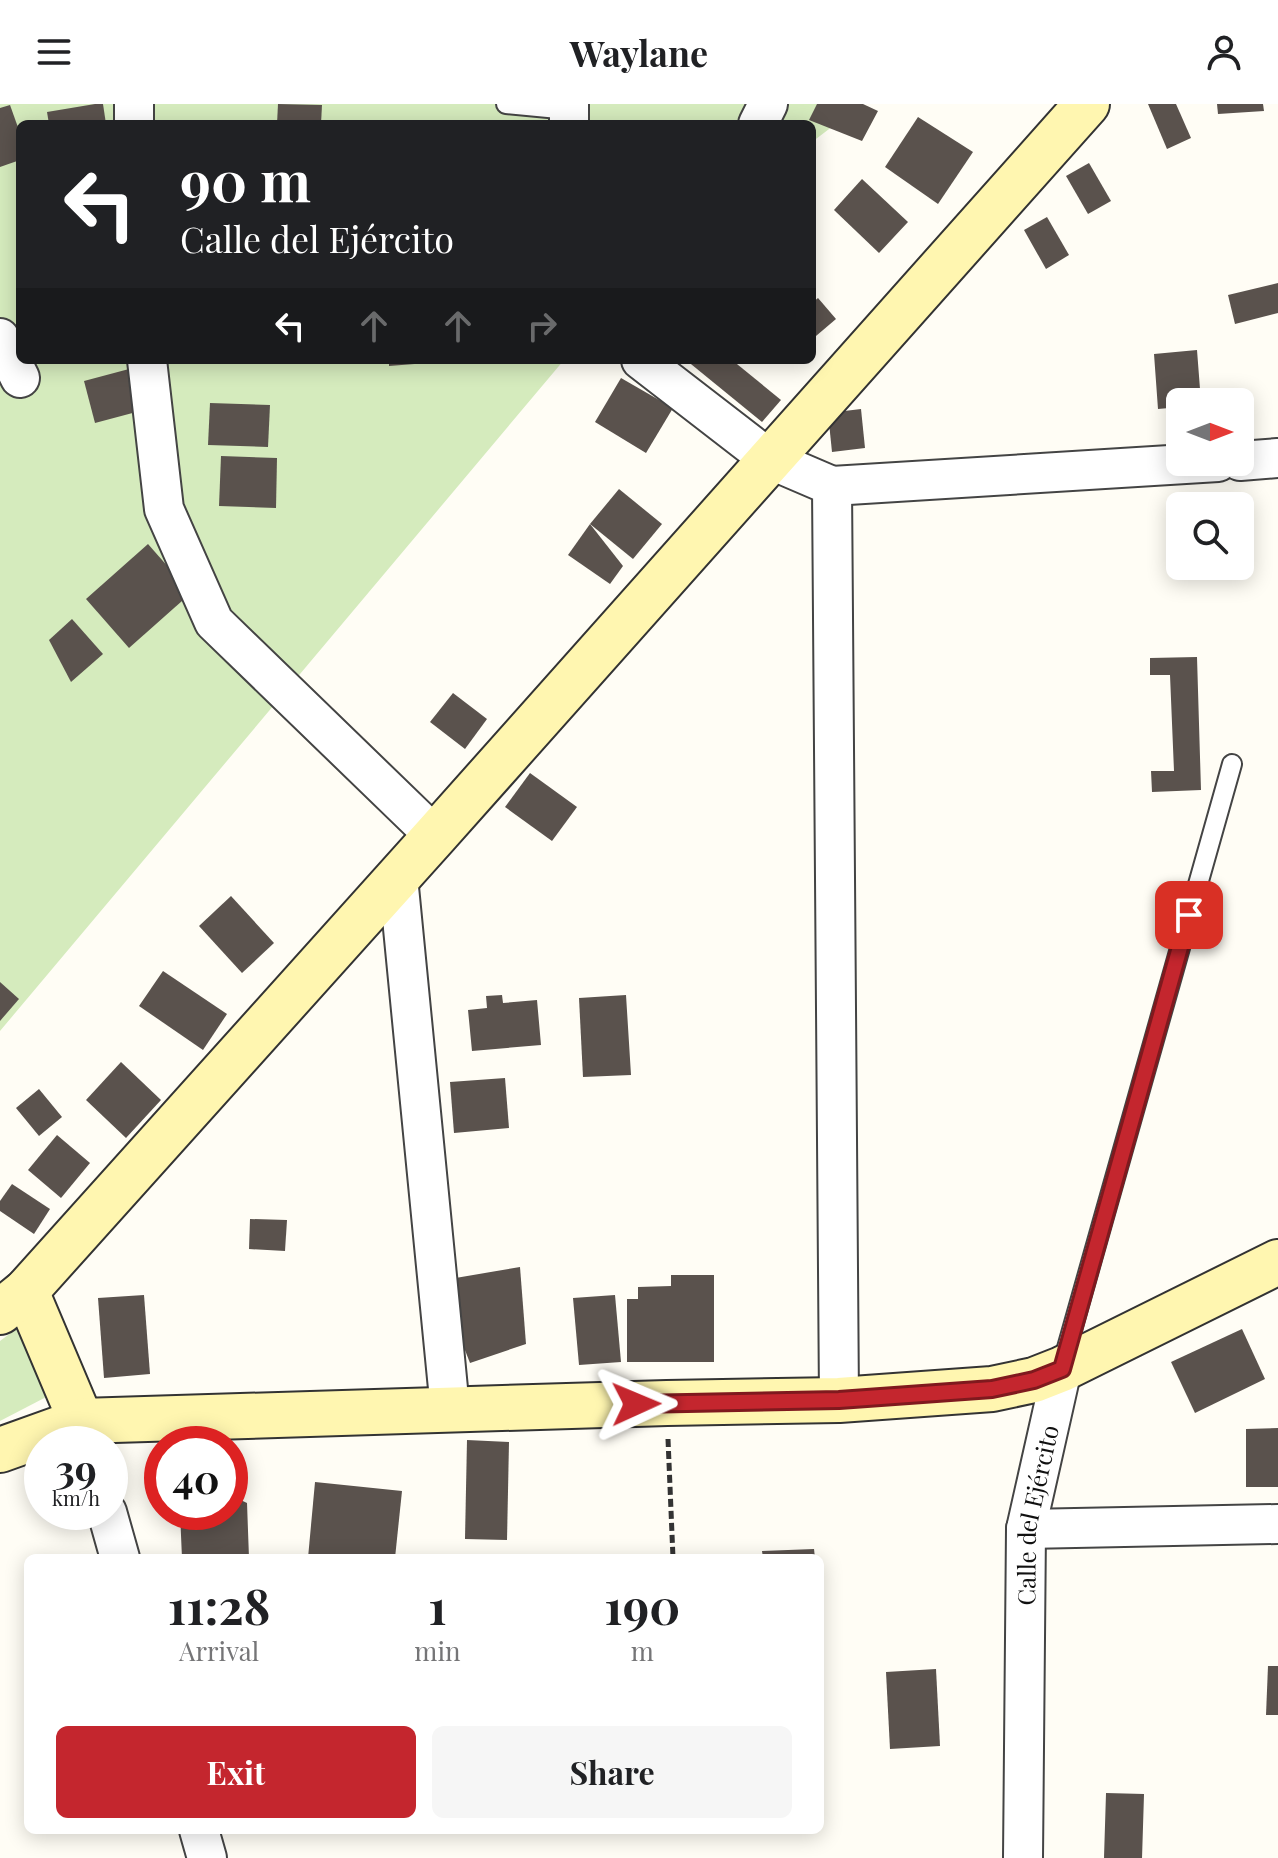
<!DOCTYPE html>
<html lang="en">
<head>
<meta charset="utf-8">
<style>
  body { margin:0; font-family:"Playfair Display",serif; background:#f6f6f6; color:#202124; height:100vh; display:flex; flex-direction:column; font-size:30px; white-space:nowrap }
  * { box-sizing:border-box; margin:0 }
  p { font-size:26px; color:#757577 }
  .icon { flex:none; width:44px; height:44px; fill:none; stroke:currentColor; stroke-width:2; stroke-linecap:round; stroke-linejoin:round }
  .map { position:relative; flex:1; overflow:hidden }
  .details { position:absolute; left:24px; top:1450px; width:800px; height:280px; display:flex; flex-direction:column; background:#fff; border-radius:12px; box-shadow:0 4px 20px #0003 }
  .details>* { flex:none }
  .guide { position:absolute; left:16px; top:16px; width:800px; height:244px; border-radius:12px; box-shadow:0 4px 20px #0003; background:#202124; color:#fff; overflow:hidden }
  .needle { width:52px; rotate:90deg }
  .controls { position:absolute; left:1166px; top:284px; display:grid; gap:16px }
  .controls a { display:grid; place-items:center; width:88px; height:88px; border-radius:12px; background:#fff; box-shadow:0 4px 20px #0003; font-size:40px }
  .speed { position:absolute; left:24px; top:1322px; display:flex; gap:16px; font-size:40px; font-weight:700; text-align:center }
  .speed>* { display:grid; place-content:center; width:104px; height:104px; border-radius:50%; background:#fff; box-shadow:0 4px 20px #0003; line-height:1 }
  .speed small { font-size:20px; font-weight:400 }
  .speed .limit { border:12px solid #d22; background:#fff; color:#111 }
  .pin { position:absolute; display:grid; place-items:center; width:68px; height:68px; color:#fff; margin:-34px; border-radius:16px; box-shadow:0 4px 12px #0006 }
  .me { position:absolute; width:88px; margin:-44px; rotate:89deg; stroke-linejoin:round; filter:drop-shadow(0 0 6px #0008) }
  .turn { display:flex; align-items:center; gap:28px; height:168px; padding:0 32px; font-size:36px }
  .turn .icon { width:104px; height:104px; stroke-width:2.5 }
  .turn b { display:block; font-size:56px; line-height:68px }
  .lanes { display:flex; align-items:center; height:76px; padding:0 32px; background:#0003; justify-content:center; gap:40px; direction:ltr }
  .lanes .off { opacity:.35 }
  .eta { display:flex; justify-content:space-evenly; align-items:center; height:136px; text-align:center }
  .eta b { font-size:48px; font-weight:700; line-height:56px }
  .cta { display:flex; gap:16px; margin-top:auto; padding:16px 32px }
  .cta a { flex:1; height:92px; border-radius:12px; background:#c4262e; color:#fff; font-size:32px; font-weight:700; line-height:92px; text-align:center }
  .cta a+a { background:#f6f6f6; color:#202124 }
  header { display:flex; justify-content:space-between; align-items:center; height:104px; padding:0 32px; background:#fff; font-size:36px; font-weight:700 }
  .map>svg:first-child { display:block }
  .green { fill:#d5ebbd }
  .building { fill:#5a524d }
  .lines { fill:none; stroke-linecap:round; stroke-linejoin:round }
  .lane-casing { stroke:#444; stroke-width:22 }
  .street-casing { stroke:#444; stroke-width:42 }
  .secondary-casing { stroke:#333; stroke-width:48 }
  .path { stroke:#333; stroke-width:5; stroke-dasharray:8 4; stroke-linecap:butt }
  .lane { stroke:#fff; stroke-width:18 }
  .street { stroke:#fff; stroke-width:38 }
  .secondary { stroke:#fff6b0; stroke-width:44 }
  .route-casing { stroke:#7f191e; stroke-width:20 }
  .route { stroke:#c4262e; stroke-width:14 }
  .labels { text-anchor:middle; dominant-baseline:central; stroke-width:8; stroke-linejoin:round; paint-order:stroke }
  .street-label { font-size:24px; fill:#111; stroke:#fff }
</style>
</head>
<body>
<header><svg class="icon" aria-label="menu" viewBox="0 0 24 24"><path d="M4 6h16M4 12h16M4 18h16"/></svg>Waylane<svg class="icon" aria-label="person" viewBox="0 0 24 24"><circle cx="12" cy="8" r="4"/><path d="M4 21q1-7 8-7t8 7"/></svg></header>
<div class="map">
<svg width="1278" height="1754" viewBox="0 0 1278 1754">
  <rect width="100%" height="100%" fill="#fffdf5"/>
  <g class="green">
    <polygon points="0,0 862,0 812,38 812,20 20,20 20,256 564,256 0,927"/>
    <polygon points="24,1219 52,1290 0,1317 0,1237"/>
  </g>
  <g class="building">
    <polygon points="95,0 103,0 106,20 49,20 47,8"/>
    <polygon points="278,0 322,1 321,20 277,20"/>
    <polygon points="817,0 863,0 878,7 862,37 809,16"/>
    <polygon points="1148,0 1176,0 1191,34 1167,45"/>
    <polygon points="1217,0 1263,0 1264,7 1218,10"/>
    <polygon points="10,1 20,29 20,56 0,63 0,4"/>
    <polygon points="918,13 973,48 938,100 885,63"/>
    <polygon points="1089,59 1111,97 1088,110 1066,72"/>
    <polygon points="862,75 908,118 879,149 834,106"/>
    <polygon points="1047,113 1069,151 1046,165 1024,126"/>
    <polygon points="1278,179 1278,209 1235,220 1228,191"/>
    <polygon points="818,194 836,215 816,232 812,227 812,199"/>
    <polygon points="1197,246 1201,298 1180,298 1180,303 1158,305 1154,250"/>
    <polygon points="389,256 440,256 440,258 389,262"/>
    <polygon points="686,256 732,256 781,296 762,318"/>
    <polygon points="129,265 140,307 95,319 84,277"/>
    <polygon points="621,274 673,304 646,349 595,318"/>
    <polygon points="210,299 270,301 268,343 208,341"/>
    <polygon points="861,305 865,344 832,348 828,309"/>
    <polygon points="221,352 277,354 276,404 219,402"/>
    <polygon points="619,385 662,420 633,455 590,420"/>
    <polygon points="590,420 623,462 610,480 568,451"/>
    <polygon points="148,440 191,489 129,544 86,495"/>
    <polygon points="72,515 103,550 71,578 49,536"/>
    <polygon points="1197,553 1201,686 1152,688 1151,667 1174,667 1170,571 1150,571 1150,554"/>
    <polygon points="453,589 487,615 465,645 430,618"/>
    <polygon points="530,669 577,703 552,737 505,703"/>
    <polygon points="231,792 274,839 242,869 199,822"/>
    <polygon points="163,867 227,910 203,946 139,902"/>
    <polygon points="0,878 19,895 0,917"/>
    <polygon points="502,891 503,899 537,896 541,941 472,947 468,906 487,904 486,892"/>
    <polygon points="626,891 631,971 583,973 579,894"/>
    <polygon points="121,958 161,996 126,1034 86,996"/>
    <polygon points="505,974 509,1024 454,1029 450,978"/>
    <polygon points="39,985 62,1013 39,1032 16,1004"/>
    <polygon points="57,1031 90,1059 61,1094 28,1066"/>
    <polygon points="12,1080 50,1105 34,1130 0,1107 0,1097"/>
    <polygon points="250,1115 287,1116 285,1147 249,1145"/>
    <polygon points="520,1163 526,1240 470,1259 438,1177"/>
    <polygon points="671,1171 714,1171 714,1258 627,1258 627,1195 638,1195 638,1183 671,1182"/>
    <polygon points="144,1191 150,1270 104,1274 98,1194"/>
    <polygon points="615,1191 621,1258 579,1261 573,1194"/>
    <polygon points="1242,1225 1265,1275 1195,1309 1171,1258"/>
    <polygon points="1278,1324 1278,1383 1246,1383 1246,1325"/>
    <polygon points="467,1336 509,1338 507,1436 465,1435"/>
    <polygon points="315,1378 402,1387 395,1454 308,1454"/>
    <polygon points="230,1391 247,1399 249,1454 182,1454 180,1408 230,1408"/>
    <polygon points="814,1445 815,1454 763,1454 762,1447"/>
    <polygon points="1268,1562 1278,1562 1278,1611 1266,1611"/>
    <polygon points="936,1565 940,1642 890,1645 886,1568"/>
    <polygon points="1106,1689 1144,1690 1142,1754 1104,1754"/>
  </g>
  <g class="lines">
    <g class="lane-casing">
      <g id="lane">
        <polyline points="506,0 569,6"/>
        <polyline points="1063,1258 1232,660"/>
      </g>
    </g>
    <g class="street-casing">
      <g id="street">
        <polyline points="134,0 134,20"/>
        <polyline points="569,0 569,20"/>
        <polyline points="758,20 768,0"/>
        <polyline points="0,234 20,274"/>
        <polyline points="147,256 164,405 214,518 435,732"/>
        <polyline points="641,256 769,355 832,382 839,1296"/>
        <polyline points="1240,357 1278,354"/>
        <polyline points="832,382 1218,358"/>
        <polyline points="398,773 450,1305"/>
        <polyline points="107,1408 120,1454"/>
        <polyline points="1026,1425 1278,1420"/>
        <polyline points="199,1726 207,1754"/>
        <path id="s1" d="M1023,1754l3,-329 36,-160"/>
      </g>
    </g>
    <g class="secondary-casing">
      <g id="secondary">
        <polyline points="26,1187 81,1317"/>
        <polyline points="0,1208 26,1187 435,732 1087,0"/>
        <polyline points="0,1346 81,1317 667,1299 839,1296 992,1285 1034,1276 1062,1265 1278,1158"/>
      </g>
    </g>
    <polyline class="path" points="668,1335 673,1454"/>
    <use href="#lane" class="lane"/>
    <use href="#street" class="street"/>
    <use href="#secondary" class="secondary"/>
  </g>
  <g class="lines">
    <g class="route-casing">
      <polyline id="route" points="636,1300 839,1296 992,1285 1034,1276 1062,1265 1189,811"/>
    </g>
    <use href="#route" class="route"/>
  </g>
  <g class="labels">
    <g class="street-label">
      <text stroke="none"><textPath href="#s1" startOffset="344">Calle del Ejército</textPath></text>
    </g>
  </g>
</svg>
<div class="controls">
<a><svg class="needle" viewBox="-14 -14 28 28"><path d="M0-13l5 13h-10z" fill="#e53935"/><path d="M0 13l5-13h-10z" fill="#757577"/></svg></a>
<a><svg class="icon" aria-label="search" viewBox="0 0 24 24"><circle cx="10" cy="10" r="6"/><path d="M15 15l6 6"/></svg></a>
</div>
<div class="speed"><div>39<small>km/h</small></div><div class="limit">40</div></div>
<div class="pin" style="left:1189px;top:811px;background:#d93025"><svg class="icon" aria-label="arrive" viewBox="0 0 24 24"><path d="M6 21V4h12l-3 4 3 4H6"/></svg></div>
<svg class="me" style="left:636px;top:1300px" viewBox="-20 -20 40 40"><path d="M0-17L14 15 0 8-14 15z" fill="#c4262e" stroke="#fff" stroke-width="4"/></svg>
<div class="guide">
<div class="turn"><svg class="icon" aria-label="left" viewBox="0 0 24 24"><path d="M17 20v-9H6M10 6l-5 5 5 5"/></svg><div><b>90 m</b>Calle del Ejército</div></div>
<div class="lanes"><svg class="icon" aria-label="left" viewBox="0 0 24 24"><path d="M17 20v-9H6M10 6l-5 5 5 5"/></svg><svg class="icon off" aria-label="ahead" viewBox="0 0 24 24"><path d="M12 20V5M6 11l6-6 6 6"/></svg><svg class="icon off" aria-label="ahead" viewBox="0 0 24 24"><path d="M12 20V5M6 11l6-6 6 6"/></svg><svg class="icon off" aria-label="right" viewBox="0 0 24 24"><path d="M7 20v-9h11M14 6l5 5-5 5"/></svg></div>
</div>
<section class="details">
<div class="eta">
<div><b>11:28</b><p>Arrival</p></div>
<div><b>1</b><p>min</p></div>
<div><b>190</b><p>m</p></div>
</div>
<div class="cta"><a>Exit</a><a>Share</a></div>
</section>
</div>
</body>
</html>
